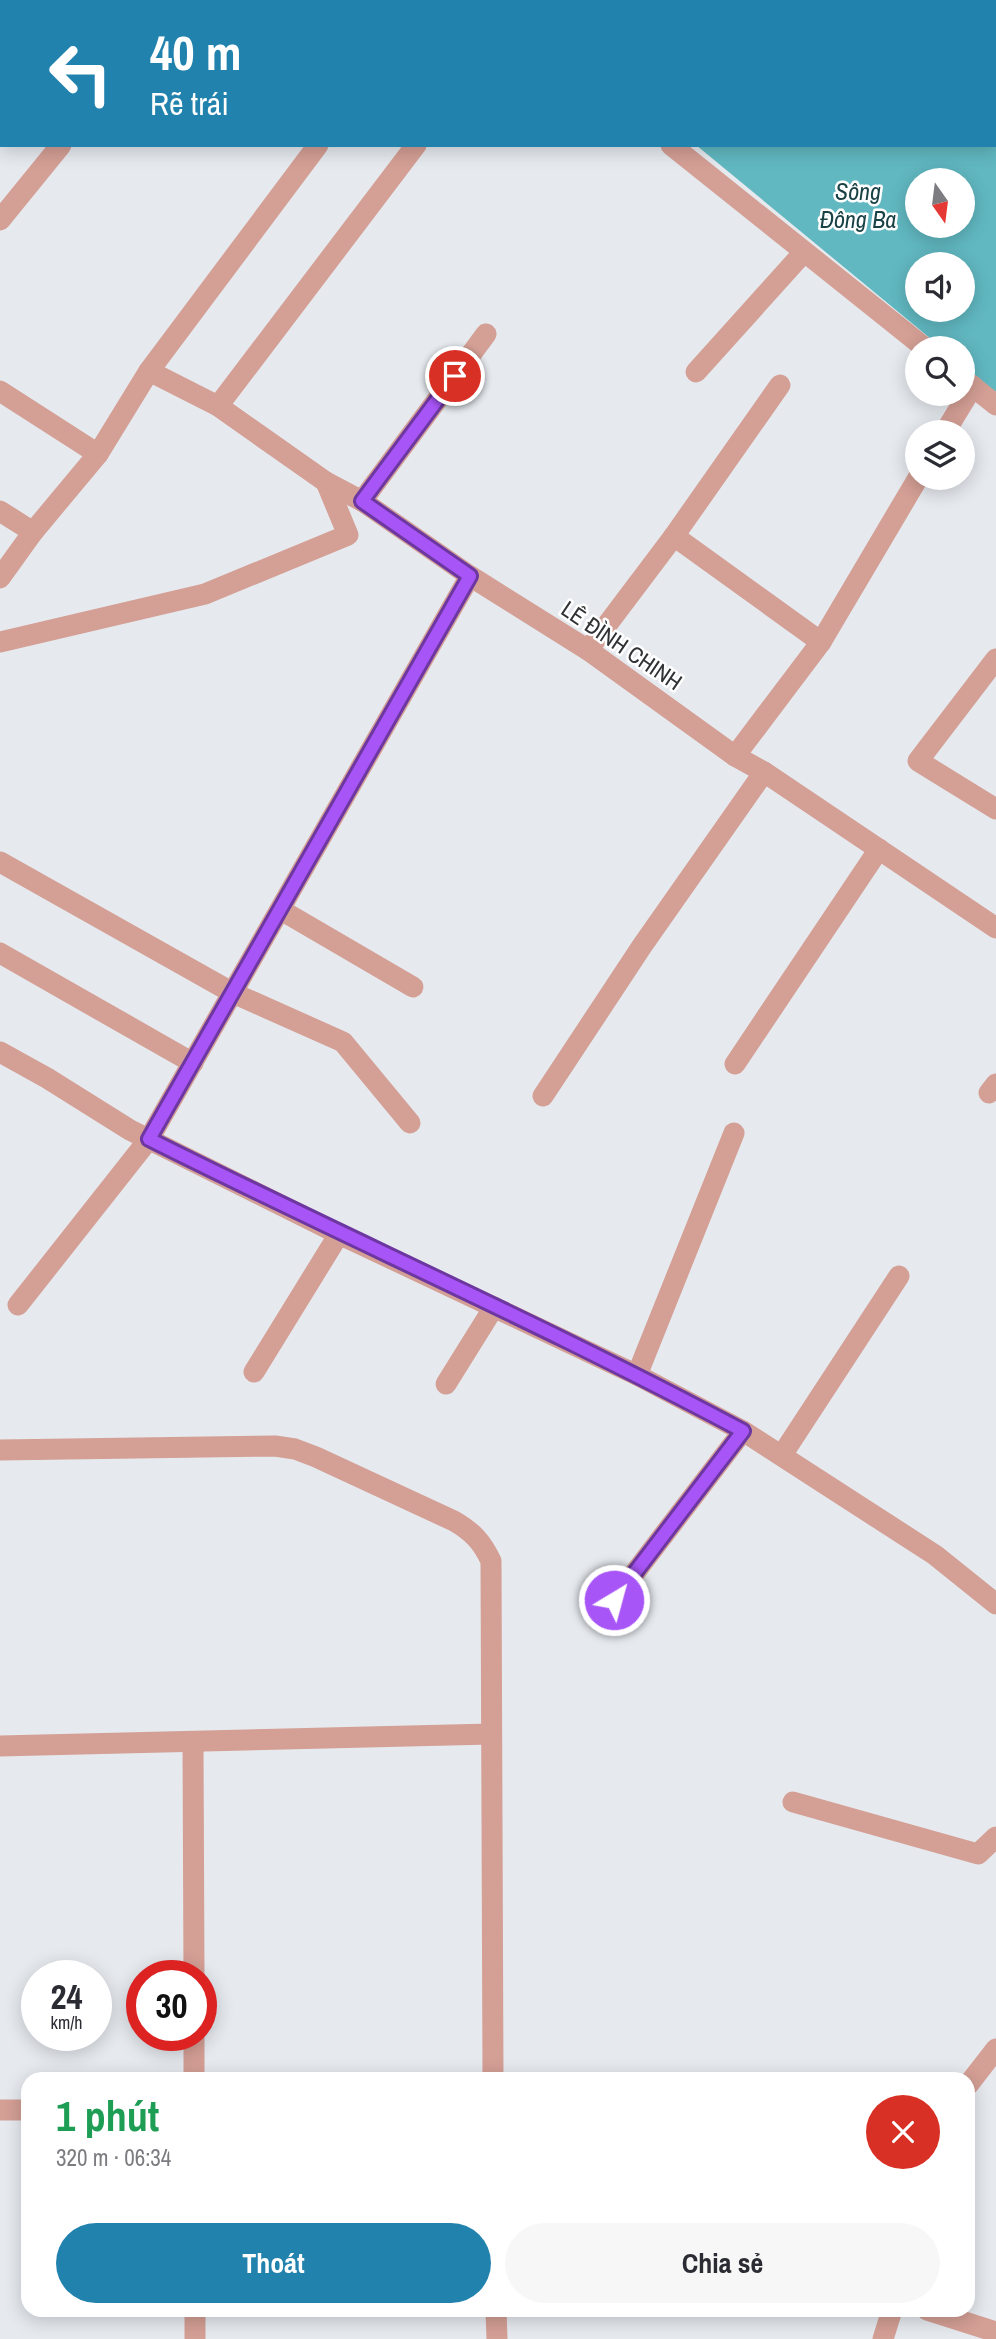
<!DOCTYPE html>
<html lang="vi">
<head>
<meta charset="utf-8">
<style>
  body { margin:0; font-family:"Archivo Narrow",sans-serif; background:#f7f7f7; color:#2b2b33; height:100vh; display:flex; flex-direction:column; font-size:26px; white-space:nowrap }
  * { box-sizing:border-box; margin:0 }
  p { font-size:23px; color:#7c7c81 }
  .icon { flex:none; width:38px; height:38px; fill:none; stroke:currentColor; stroke-width:2; stroke-linecap:round; stroke-linejoin:round }
  .map { position:relative; flex:1; overflow:hidden }
  .side { position:absolute; left:21px; top:2072px; width:954px; height:245px; display:flex; flex-direction:column; background:#fff; border-radius:21px; box-shadow:0 4px 18px #0003 }
  .side>* { flex:none }
  .guide { position:absolute; left:0px; top:0px; width:998px; height:147px; box-shadow:0 4px 18px #0003; background:#2282ae; color:#fff; overflow:hidden }
  .needle { width:46px; rotate:166deg }
  .buttons { position:absolute; left:905px; top:168px; display:grid; gap:14px }
  .buttons a { display:grid; place-items:center; width:70px; height:70px; border-radius:50%; background:#fff; box-shadow:0 4px 18px #0003; font-size:35px }
  .speed { position:absolute; left:21px; top:1960px; display:flex; gap:14px; font-size:35px; font-weight:700; text-align:center }
  .speed>* { display:grid; place-content:center; width:91px; height:91px; border-radius:50%; background:#fff; box-shadow:0 4px 18px #0003; line-height:1 }
  .speed small { font-size:18px; font-weight:400 }
  .speed .limit { border:10px solid #d22; background:#fff; color:#111 }
  .pin { position:absolute; display:grid; place-items:center; width:60px; height:60px; color:#fff; margin:-30px; border:4px solid #fff; border-radius:50%; box-shadow:0 2px 7px #0007 }
  .me { position:absolute; width:77px; margin:-38px; rotate:37deg; stroke-linejoin:round; filter:drop-shadow(0 0 5px #0008) }
  .turn { display:flex; align-items:center; gap:24px; height:147px; padding:0 35px; font-size:32px }
  .turn .icon { width:91px; height:91px; stroke-width:2.5 }
  .turn b { display:block; font-size:49px; line-height:60px }
  .round { display:grid; place-items:center; flex:none; width:74px; height:74px; border-radius:37px; background:#f7f7f7 }
  .overview { display:flex; align-items:center; justify-content:space-between; height:119px; padding:0 35px }
  h1 { font-size:42px; font-weight:800; line-height:52px; color:#1e9e55 }
  .cta { display:flex; gap:14px; margin-top:auto; padding:14px 35px }
  .cta a { flex:1; height:80px; border-radius:42px; background:#2282ae; color:#fff; font-size:28px; font-weight:800; line-height:80px; text-align:center }
  .cta a+a { background:#f7f7f7; color:#2b2b33 }
  .map>svg:first-child { display:block }
  .water { fill:#61b8c1; fill-rule:evenodd }
  .lines { fill:none; stroke-linecap:round; stroke-linejoin:round }
  .minor { stroke:#d49f95; stroke-width:21 }
  .route-casing { stroke:#6d37a1; stroke-width:18 }
  .route { stroke:#a855f7; stroke-width:12 }
  .labels { text-anchor:middle; dominant-baseline:central; stroke-width:5; stroke-linejoin:round; paint-order:stroke }
  .street-label { font-size:23px; fill:#303234; stroke:#fff }
  .water-label { font-size:24px; font-style:italic; fill:#194246; stroke:#fff }
</style>
</head>
<body>
<div class="map">
<svg width="996" height="2339" viewBox="0 0 996 2339">
  <rect width="100%" height="100%" fill="#e6eaef"/>
  <path class="water" d="M523,0h473v393l-33,-28 -1,-17h-20l-246,-203h300v-143zM917,180h45v46h-45zM917,264h45v46h-45z"/>
  <g class="lines">
    <g class="minor">
      <polyline points="491,0 493,2"/>
      <polyline points="228,2 230,0"/>
      <polyline points="425,2 426,0"/>
      <polyline points="0,55 2,56"/>
      <polyline points="671,145 925,348"/>
      <polyline points="0,220 61,145"/>
      <polyline points="149,371 218,406 326,482 362,501 470,576 588,650 735,756 764,772 996,928"/>
      <polyline points="696,372 804,252"/>
      <polyline points="962,378 996,405"/>
      <polyline points="0,391 98,454"/>
      <polyline points="218,406 416,145"/>
      <polyline points="945,432 973,386"/>
      <polyline points="362,501 486,334"/>
      <polyline points="0,511 33,532"/>
      <polyline points="674,536 821,642"/>
      <polyline points="0,578 33,532 98,454 149,371 318,145"/>
      <polyline points="0,642 205,594 348,535 326,482"/>
      <polyline points="588,650 674,536 780,385"/>
      <polyline points="996,659 918,761 996,809"/>
      <polyline points="735,756 821,642 918,478"/>
      <polyline points="0,862 233,993 343,1042 410,1123"/>
      <polyline points="281,910 413,987"/>
      <polyline points="0,953 193,1063"/>
      <polyline points="0,1052 47,1078 130,1130 339,1234 637,1375 743,1431 935,1555 996,1604"/>
      <polyline points="735,1064 879,849"/>
      <polyline points="989,1093 996,1084"/>
      <polyline points="543,1096 642,946 764,772"/>
      <polyline points="18,1305 149,1139 470,576"/>
      <polyline points="254,1372 339,1234"/>
      <polyline points="637,1375 734,1133"/>
      <polyline points="446,1384 494,1307"/>
      <path d="M0,1450l275,-4 20,3 21,8 138,64c19,11 28,21 37,40l2,518"/>
      <polyline points="782,1455 899,1276"/>
      <polyline points="614,1600 743,1431"/>
      <polyline points="193,1742 194,1976"/>
      <polyline points="0,1746 491,1734"/>
      <polyline points="793,1802 978,1854 996,1837"/>
      <polyline points="194,2035 194,2079"/>
      <polyline points="968,2085 996,2049"/>
      <polyline points="0,2110 28,2110"/>
      <polyline points="195,2310 195,2339"/>
      <polyline points="496,2310 497,2339"/>
      <polyline points="927,2310 996,2332"/>
      <polyline points="883,2339 892,2310"/>
    </g>
  </g>
  <g class="lines">
    <g class="route-casing">
      <path id="route" d="M455,376l-93,125 108,75 -321,563c197,99 400,188 594,292l-129,169"/>
    </g>
    <use href="#route" class="route"/>
  </g>
  <g class="labels">
    <g class="street-label">
      <text transform="translate(622 645) rotate(34)">LÊ ĐÌNH CHINH</text>
    </g>
    <g class="water-label">
      <text x="858" y="191">Sông<tspan x="858" dy="28">Đông Ba</tspan></text>
    </g>
  </g>
</svg>
<div class="buttons">
<a><svg class="needle" viewBox="-14 -14 28 28"><path d="M0-13l5 13h-10z" fill="#e53935"/><path d="M0 13l5-13h-10z" fill="#7c7c81"/></svg></a>
<a><svg class="icon" aria-label="sound" viewBox="0 0 24 24"><path d="M4 9h4l5-4v14l-5-4H4zM17 9q2 3 0 6"/></svg></a>
<a><svg class="icon" aria-label="search" viewBox="0 0 24 24"><circle cx="10" cy="10" r="6"/><path d="M15 15l6 6"/></svg></a>
<a><svg class="icon" aria-label="layers" viewBox="0 0 24 24"><path d="M12 4l9 5-9 5-9-5zM3 14l9 5 9-5"/></svg></a>
</div>
<div class="speed"><div>24<small>km/h</small></div><div class="limit">30</div></div>
<div class="pin" style="left:455px;top:376px;background:#d93025"><svg class="icon" aria-label="arrive" viewBox="0 0 24 24"><path d="M6 21V4h12l-3 4 3 4H6"/></svg></div>
<svg class="me" style="left:614px;top:1600px" viewBox="-20 -20 40 40"><circle r="17" fill="#a855f7" stroke="#fff" stroke-width="3"/><path d="M0-11L8 9 0 5-8 9z" fill="#fff"/></svg>
<div class="guide">
<div class="turn"><svg class="icon" aria-label="left" viewBox="0 0 24 24"><path d="M17 20v-9H6M10 6l-5 5 5 5"/></svg><div><b>40 m</b>Rẽ trái</div></div>
</div>
<section class="side">
<div class="overview"><div><h1>1 phút</h1><p>320 m · 06:34</p></div><a class="round" style="background:#d93025;color:#fff"><svg class="icon" aria-label="close" viewBox="0 0 24 24"><path d="M6 6l12 12M18 6L6 18"/></svg></a></div>
<div class="cta"><a>Thoát</a><a>Chia sẻ</a></div>
</section>
</div>
</body>
</html>
